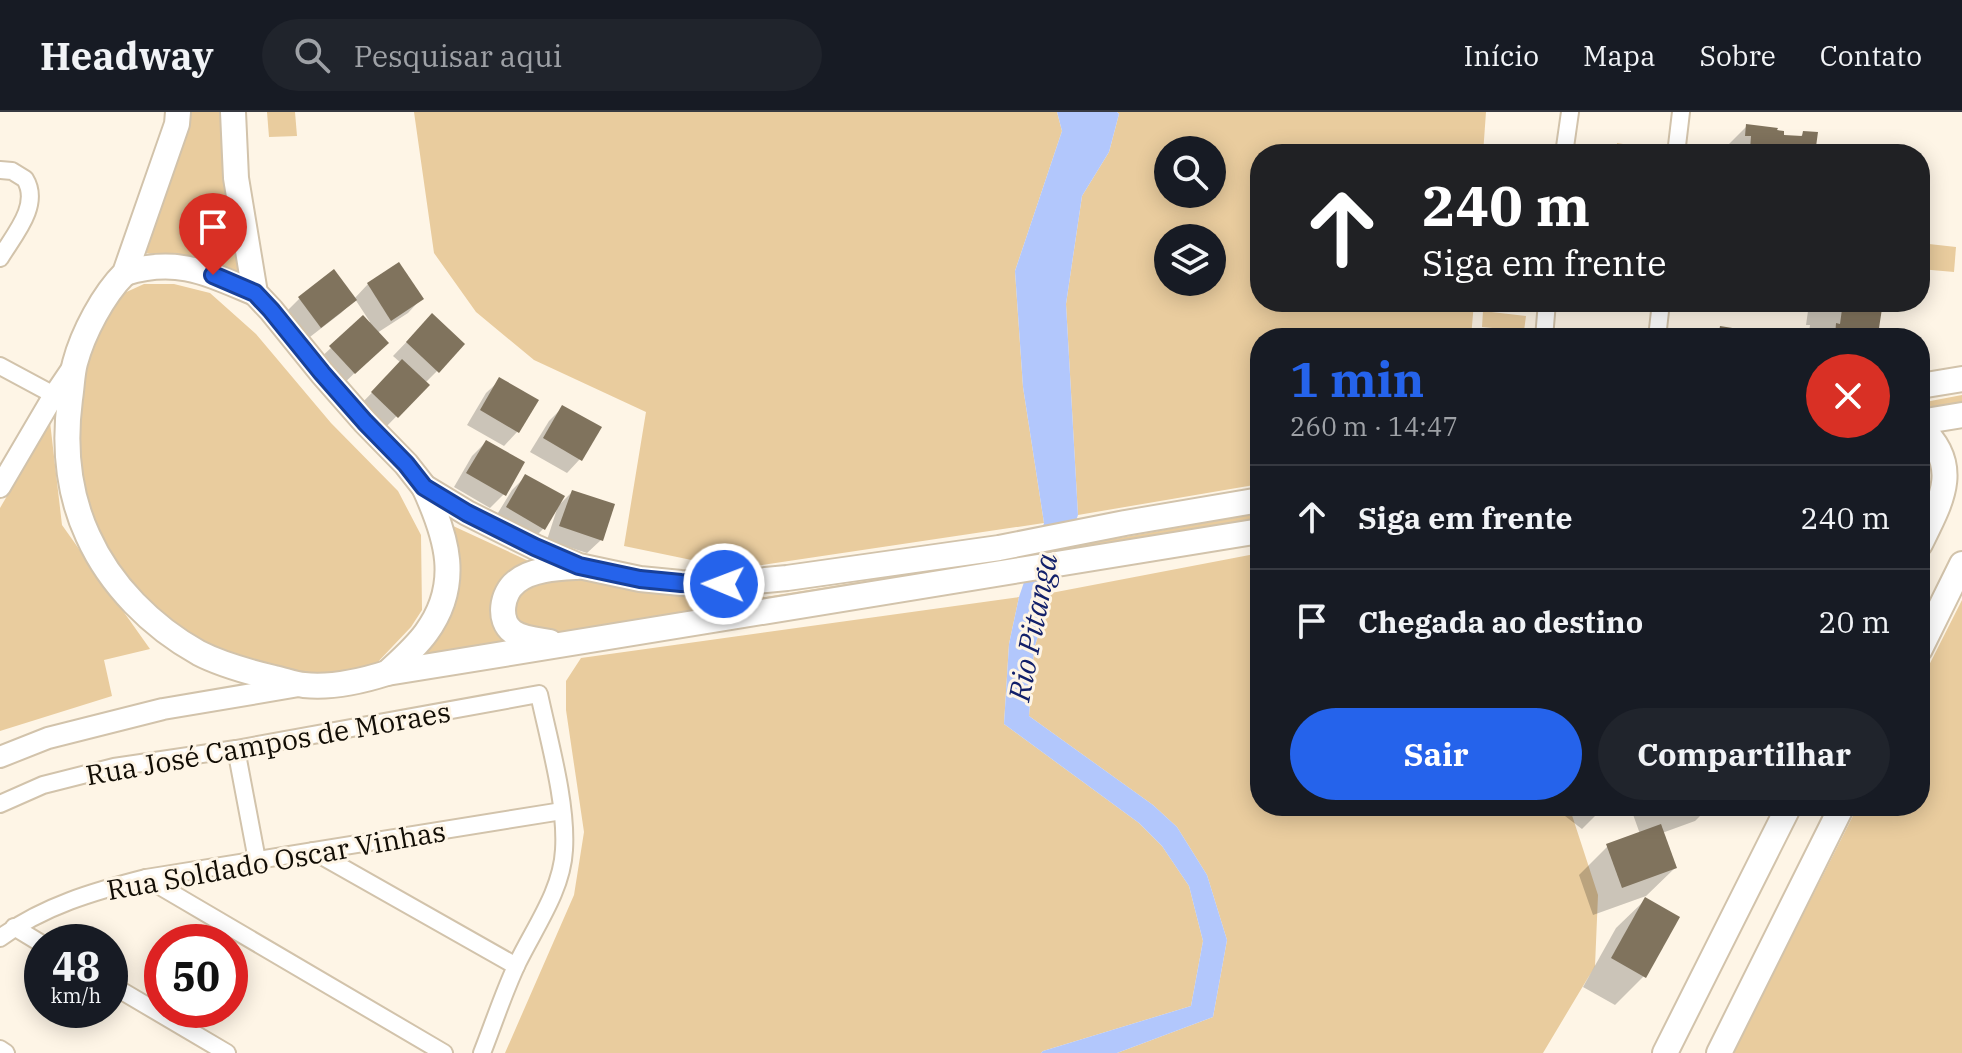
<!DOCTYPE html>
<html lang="pt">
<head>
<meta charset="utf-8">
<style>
  body { margin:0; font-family:"IBM Plex Serif",serif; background:#20242c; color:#f1f3f6; height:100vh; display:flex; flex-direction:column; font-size:30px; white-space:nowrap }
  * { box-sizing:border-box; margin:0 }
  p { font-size:26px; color:#9ea1a6 }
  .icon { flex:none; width:44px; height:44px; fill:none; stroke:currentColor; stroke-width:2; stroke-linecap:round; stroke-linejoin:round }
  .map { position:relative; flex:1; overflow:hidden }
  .details { position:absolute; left:1250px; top:216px; width:680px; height:488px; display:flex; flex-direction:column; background:#171b24; border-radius:32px; box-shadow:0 4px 20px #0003 }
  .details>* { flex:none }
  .guide { position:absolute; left:1250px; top:32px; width:680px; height:168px; border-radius:32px; box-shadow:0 4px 20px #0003; background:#202124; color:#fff; overflow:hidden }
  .fabs { position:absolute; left:1154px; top:24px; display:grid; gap:16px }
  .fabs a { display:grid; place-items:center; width:72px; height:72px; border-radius:50%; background:#171b24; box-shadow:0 4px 20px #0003; font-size:40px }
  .speed { position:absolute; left:24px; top:812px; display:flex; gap:16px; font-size:40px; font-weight:700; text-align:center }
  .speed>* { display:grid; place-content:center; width:104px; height:104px; border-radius:50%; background:#171b24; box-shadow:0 4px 20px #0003; line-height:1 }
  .speed small { font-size:20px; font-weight:400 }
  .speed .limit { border:12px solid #d22; background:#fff; color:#111 }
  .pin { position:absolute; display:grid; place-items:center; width:68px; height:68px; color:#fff; margin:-82px -34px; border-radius:50% 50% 50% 0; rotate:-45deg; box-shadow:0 0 8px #0007 }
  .pin .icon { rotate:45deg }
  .me { position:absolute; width:88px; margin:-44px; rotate:271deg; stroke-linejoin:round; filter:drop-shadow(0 0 6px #0008) }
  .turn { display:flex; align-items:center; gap:28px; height:168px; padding:0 40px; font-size:36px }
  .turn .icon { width:104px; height:104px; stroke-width:2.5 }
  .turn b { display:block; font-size:56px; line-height:68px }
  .round { display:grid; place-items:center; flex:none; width:84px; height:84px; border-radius:42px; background:#20242c }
  .summary { display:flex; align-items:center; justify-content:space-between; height:136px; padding:0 40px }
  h1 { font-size:48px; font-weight:800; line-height:60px; color:#2563eb }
  .button { display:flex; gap:16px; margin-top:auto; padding:16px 40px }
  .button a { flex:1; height:92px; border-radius:48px; background:#2563eb; color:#fff; font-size:32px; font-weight:800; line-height:92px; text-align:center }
  .button a+a { background:#20242c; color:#f1f3f6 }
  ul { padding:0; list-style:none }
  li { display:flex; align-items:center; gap:24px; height:104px; padding:0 40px; border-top:2px solid #363941 }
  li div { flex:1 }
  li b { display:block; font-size:30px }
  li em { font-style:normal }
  header { display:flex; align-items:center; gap:48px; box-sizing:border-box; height:112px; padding:0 40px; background:#171b24; border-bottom:2px solid #363941 }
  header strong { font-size:38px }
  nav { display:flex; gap:44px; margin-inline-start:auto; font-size:28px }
  .search { width:560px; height:72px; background:#20242c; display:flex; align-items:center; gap:20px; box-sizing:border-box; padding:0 28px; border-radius:44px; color:#9ea1a6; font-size:30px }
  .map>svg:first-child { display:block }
  .green { fill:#e9cc9e; fill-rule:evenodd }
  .water { fill:#b2c7fc }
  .shadow { fill:#0003 }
  .building { fill:#80735d }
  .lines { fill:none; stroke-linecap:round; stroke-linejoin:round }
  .minor-casing { stroke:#d2c3ab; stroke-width:20 }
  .tertiary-casing { stroke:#d2c3ab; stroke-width:24 }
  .secondary-casing { stroke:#d2c3ab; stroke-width:28 }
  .minor { stroke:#fff; stroke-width:16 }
  .tertiary { stroke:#fff; stroke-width:20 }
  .secondary { stroke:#fff; stroke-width:24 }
  .route-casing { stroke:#184099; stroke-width:20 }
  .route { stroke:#2563eb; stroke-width:14 }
  .labels { text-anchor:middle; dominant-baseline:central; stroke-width:6; stroke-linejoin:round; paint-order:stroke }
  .street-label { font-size:28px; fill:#120d05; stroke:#fef5e6 }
  .water-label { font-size:30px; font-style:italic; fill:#12206a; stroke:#fef5e6 }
</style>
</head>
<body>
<header>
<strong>Headway</strong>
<div class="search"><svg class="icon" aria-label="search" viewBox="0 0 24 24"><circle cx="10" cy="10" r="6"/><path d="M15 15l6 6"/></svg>Pesquisar aqui</div>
<nav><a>Início</a><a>Mapa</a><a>Sobre</a><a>Contato</a></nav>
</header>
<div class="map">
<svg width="1962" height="941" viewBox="0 0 1962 941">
  <rect width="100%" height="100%" fill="#fef5e6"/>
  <g class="green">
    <polygon points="185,0 220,0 234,119 242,165 189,144 141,141"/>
    <polygon points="267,0 295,0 297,24 269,25"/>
    <polygon points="414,0 1057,0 1062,19 1015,159 1023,275 1044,411 735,457 624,434 646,300 534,248 476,200 434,141"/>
    <path d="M1117,0h369l-3,42h-223v148h214l-3,36h-211v146l-182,31 -12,-211 16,-108 27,-44 10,-38zM1168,38h44v44h-44zM1168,126h44v44h-44z"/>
    <polygon points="1617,31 1660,38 1660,42 1616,42"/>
    <polygon points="1920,131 1956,135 1954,160 1920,157"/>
    <polygon points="144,172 174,172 210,181 256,222 331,311 398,379 421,423 422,498 411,515 374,554 334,564 277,556 233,546 193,529 142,493 107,448 90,405 79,355 79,311 82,259 101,214 122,182"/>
    <polygon points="1483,199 1526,204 1524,219 1482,215"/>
    <polygon points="1962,283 1962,293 1920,300 1920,291"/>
    <polygon points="50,310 62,413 150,537 104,548 112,584 0,619 0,396"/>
    <polygon points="1260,401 1260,409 411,549 443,498 438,407 559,463 678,481 765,485 1012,445"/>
    <polygon points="1260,441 1260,694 1569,694 1598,783 1595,854 1543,941 1117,941 1213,905 1227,828 1207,763 1177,715 1153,693 1029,604 1034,537 1051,481"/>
    <polygon points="1019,485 1009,532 1004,612 1139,711 1162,734 1189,774 1203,829 1191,894 1043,939 1041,941 505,941 574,783 584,720 566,598 566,569 581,546"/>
    <polygon points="1962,488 1962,941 1733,941 1858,694 1920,694 1920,571"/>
  </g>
  <polygon class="water" points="1057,0 1117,0 1119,2 1109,40 1082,84 1066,192 1078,403 1051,481 1034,537 1029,604 1153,693 1177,715 1207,763 1227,828 1213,905 1117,941 1041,941 1043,939 1191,894 1203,829 1189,774 1162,734 1139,711 1004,612 1009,532 1019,485 1044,411 1023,275 1015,159 1062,19"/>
  <g class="shadow">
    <polygon points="1747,14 1782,25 1799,26 1804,21 1813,42 1719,42"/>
    <polygon points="333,160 354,187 368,172 421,187 408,201 377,221 386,231 340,275 317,249 363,206 368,212 370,210 355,187 341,201 306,228 285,201 299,187"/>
    <polygon points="1753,190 1771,190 1764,197 1752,196"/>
    <polygon points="1817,190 1881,190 1877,218 1880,226 1808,226 1810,213 1806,213 1808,199"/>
    <polygon points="418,218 437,259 425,271 427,273 383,318 358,295 401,251 393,244"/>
    <polygon points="500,268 517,320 504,334 467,313 486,281"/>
    <polygon points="563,295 580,347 567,361 530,340 549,309"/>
    <polygon points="486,330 504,382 490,396 454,375 472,344"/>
    <polygon points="526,364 559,393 572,380 601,428 587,441 547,428 557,397 543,417 530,430 493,409 512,378"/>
    <polygon points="1552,694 1605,694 1582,717"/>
    <polygon points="1630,694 1710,694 1695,709 1662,721 1675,756 1646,784 1593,803 1579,763 1608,734 1640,722"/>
    <polygon points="1645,788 1644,864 1615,893 1583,875 1616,816"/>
  </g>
  <g class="building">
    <polygon points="1746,12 1778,16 1777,18 1784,19 1784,23 1802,24 1803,19 1818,20 1815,42 1744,42 1745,38 1750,38 1751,24 1745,24"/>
    <polygon points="399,150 424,187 391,209 367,171"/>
    <polygon points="334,157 357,188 321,216 298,185"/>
    <polygon points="1843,190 1883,190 1879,216 1884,216 1882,226 1835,226 1836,211 1840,212"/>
    <polygon points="432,201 465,232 439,261 406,230"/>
    <polygon points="363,203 389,231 355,262 329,234"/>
    <polygon points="1720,214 1751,219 1751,221 1757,222 1757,226 1718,226"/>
    <polygon points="402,247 430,273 398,306 371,280"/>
    <polygon points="499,265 539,288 519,321 480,298"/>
    <polygon points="562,293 602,315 582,349 543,326"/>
    <polygon points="486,328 525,350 506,384 466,361"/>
    <polygon points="525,362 565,384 545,418 506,395"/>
    <polygon points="572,378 615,392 603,429 559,414"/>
    <polygon points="1669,694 1689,694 1671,701"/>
    <polygon points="1661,712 1677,756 1622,776 1606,732"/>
    <polygon points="1645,785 1680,805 1646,866 1611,846"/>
  </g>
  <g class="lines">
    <g class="minor-casing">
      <g id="minor">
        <polyline points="1564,42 1570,0"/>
        <polyline points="1676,42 1681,0"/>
        <path d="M0,58l12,1 13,8c16,26 -11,56 -25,79"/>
        <polyline points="1544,226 1547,190"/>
        <polyline points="1657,226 1661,190"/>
        <polyline points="0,254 54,283"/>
        <polyline points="236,637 257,748"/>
        <path d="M0,692l43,-19 71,-18 122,-18 303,-55c10,47 28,109 25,156 -2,40 -29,77 -46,112 -14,29 -24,61 -36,91"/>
        <polyline points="313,739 516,854"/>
        <polyline points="146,766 444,941"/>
        <polyline points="14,815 42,832"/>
        <path d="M0,826c43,-32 95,-47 146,-60l416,-67"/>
        <polyline points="110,872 227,941"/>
        <polyline points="0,937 6,941"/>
      </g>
    </g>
    <g class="tertiary-casing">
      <g id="tertiary">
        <polyline points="0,375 54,283 75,252"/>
        <polyline points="0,645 48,626 163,597 299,574"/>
      </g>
    </g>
    <g class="secondary-casing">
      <g id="secondary">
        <path d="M178,0l-1,12 -52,149c-22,22 -42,60 -50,90 -3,11 -3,24 -5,36 -6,46 -2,94 18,137 22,49 64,91 111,117 23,12 50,19 75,25 10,2 20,6 30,7 27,3 58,-4 83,-12l873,-142"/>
        <polyline points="233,0 236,66 255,181 271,198 322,261 365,310 406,352 424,375 467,401 535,435 579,454 640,467 681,471 724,472 787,466 999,436 1125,411 1260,388"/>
        <path d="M125,161c52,-16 82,0 130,20"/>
        <polyline points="1920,274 1962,267"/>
        <polyline points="1920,310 1962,303"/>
        <path d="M1920,315c42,38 22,73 0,117"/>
        <path d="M550,530c-11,-2 -27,-3 -37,-10 -16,-12 -11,-39 3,-50 15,-13 42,-14 61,-15"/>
        <polyline points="1920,537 1962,452"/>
        <path d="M387,561c14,-13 28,-25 39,-40 36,-49 21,-96 -2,-146"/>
        <polyline points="1665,941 1789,694"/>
        <polyline points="1719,941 1842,694"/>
      </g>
    </g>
    <use href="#minor" class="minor"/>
    <use href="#tertiary" class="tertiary"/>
    <use href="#secondary" class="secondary"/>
  </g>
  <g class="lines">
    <g class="route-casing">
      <polyline id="route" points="213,163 255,181 271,198 322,261 365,310 406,352 424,375 467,401 535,435 579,454 640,467 681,471 724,472"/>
    </g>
    <use href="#route" class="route"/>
  </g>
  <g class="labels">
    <g class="street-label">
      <text transform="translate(268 631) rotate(-10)">Rua José Campos de Moraes</text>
      <text transform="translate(276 748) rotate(-10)">Rua Soldado Oscar Vinhas</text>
    </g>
    <g class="water-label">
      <text transform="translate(1032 515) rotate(-79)">Rio Pitanga</text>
    </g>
  </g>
</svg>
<div class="fabs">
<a><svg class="icon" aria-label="search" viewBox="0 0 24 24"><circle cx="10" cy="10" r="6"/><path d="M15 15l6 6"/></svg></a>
<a><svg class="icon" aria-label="layers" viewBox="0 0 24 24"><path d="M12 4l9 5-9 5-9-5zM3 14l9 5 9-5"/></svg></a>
</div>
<div class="speed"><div>48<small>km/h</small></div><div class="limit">50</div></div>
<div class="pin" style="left:213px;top:163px;background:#d93025"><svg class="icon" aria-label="arrive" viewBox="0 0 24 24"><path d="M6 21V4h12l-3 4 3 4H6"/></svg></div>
<svg class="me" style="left:724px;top:472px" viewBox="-20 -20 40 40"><circle r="17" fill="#2563eb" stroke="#fff" stroke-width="3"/><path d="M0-11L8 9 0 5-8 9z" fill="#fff"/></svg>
<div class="guide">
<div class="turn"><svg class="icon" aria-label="ahead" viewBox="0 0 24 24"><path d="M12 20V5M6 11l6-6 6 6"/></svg><div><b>240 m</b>Siga em frente</div></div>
</div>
<section class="details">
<div class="summary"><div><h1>1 min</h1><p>260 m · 14:47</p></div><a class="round" style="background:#d93025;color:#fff"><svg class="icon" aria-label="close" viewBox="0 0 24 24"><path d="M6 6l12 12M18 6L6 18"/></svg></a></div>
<ul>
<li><svg class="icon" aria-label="ahead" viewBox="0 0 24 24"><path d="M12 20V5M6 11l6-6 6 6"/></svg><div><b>Siga em frente</b></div><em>240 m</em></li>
<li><svg class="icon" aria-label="arrive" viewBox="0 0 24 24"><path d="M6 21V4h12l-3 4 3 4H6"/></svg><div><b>Chegada ao destino</b></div><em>20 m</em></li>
</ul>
<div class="button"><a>Sair</a><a>Compartilhar</a></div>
</section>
</div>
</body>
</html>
